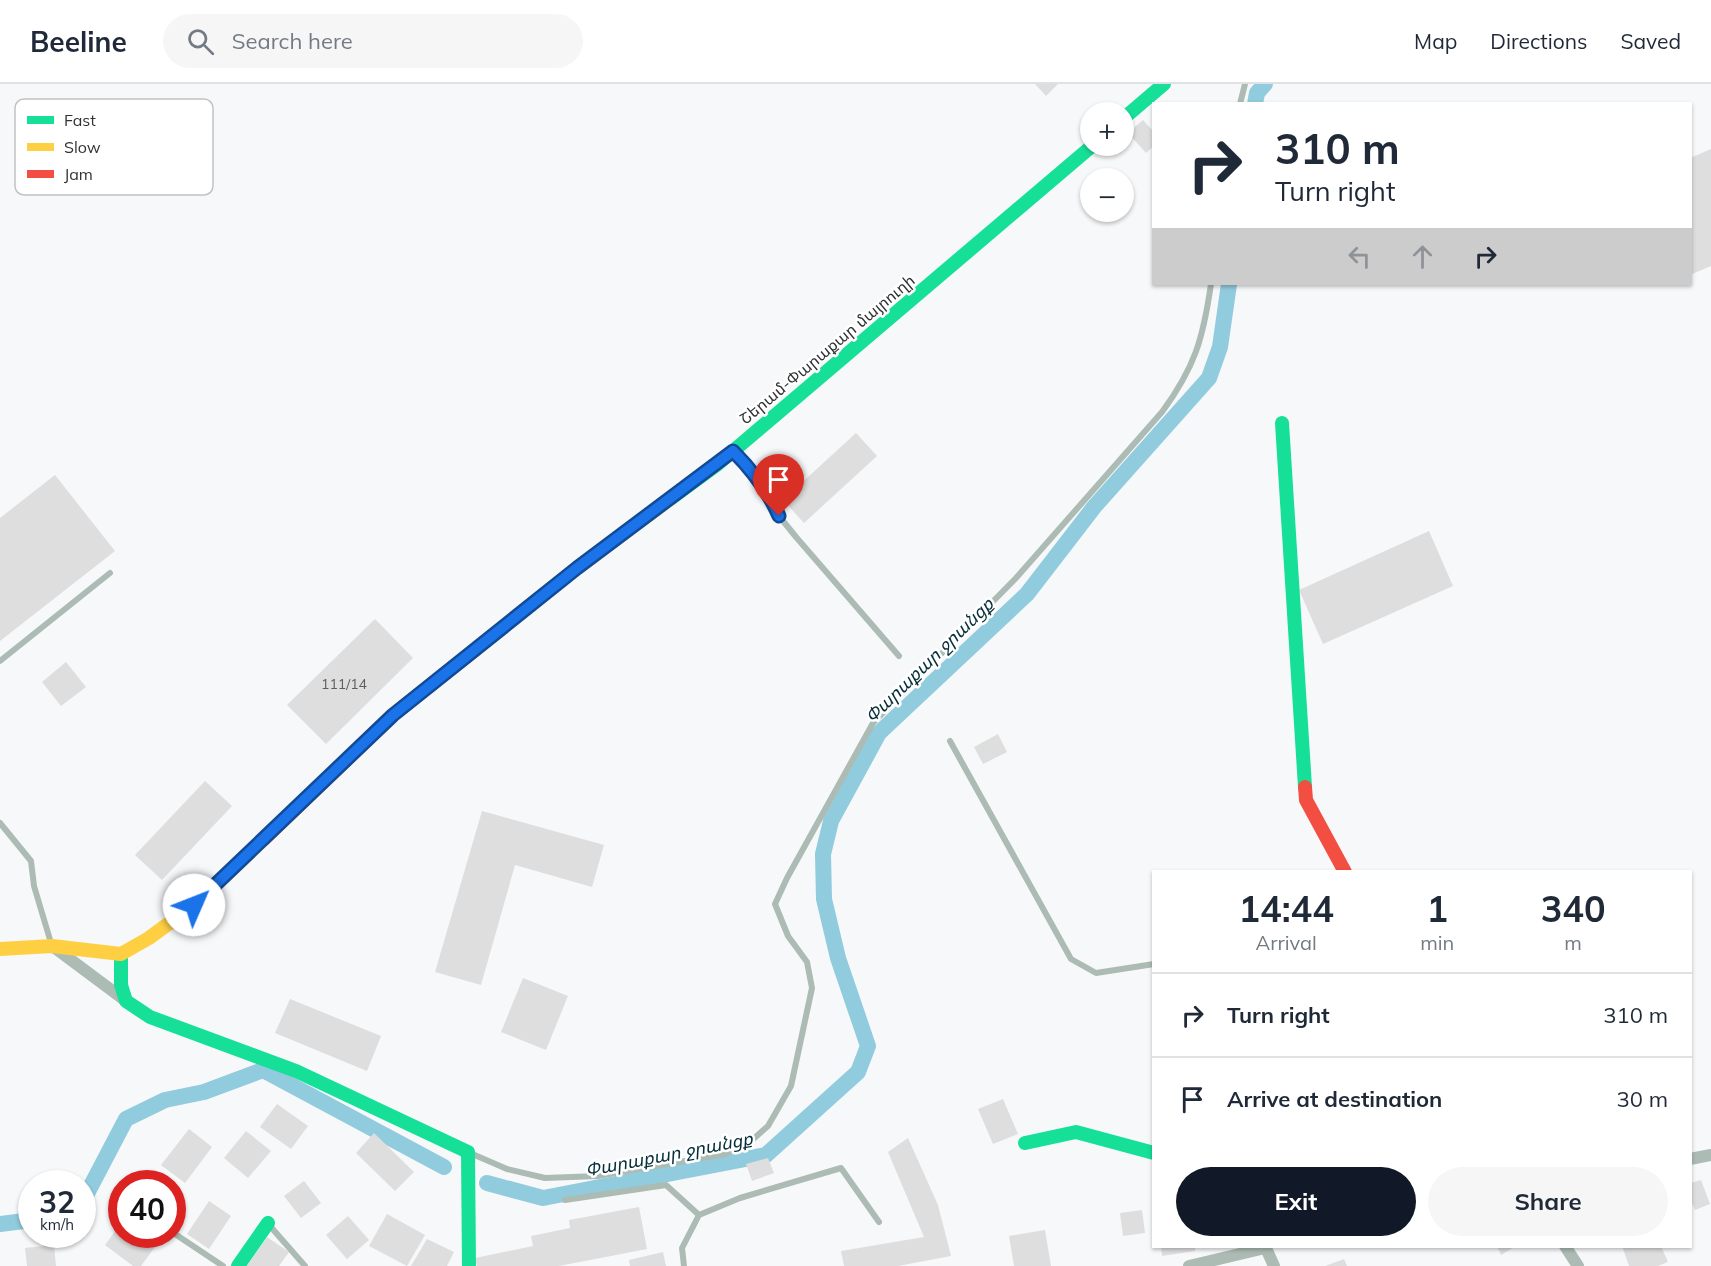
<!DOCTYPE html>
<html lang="en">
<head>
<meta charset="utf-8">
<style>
  body { margin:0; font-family:Mulish,"Noto Sans Armenian",sans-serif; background:#f6f6f7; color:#1f2937; height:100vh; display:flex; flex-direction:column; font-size:22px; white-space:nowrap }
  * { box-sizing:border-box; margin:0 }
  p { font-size:20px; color:#747a83 }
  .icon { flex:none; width:33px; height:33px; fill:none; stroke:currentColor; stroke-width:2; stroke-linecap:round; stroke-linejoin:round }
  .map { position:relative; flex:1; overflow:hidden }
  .details { position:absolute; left:1152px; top:786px; width:540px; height:378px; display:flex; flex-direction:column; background:#fff; border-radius:0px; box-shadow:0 2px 4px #0004 }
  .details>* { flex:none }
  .top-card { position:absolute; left:1152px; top:18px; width:540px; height:183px; border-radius:0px; box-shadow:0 2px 4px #0004; background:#fff; color:#1f2937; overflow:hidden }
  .buttons { position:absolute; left:1080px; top:18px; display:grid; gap:12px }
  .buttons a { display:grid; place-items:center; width:54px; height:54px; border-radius:50%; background:#fff; box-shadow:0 2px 4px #0004; font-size:30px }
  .speed { position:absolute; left:18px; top:1086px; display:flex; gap:12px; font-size:30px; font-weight:700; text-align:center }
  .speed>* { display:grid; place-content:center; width:78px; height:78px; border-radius:50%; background:#fff; box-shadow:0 2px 4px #0004; line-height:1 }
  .speed small { font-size:15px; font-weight:400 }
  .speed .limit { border:9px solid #d22; background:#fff; color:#111 }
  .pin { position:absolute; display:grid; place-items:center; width:51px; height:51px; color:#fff; margin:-62px -26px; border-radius:50% 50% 50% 0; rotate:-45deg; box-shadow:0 0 6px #0007 }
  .pin .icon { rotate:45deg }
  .me { position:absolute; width:66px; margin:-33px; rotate:46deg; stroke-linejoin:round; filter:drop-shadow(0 0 4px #0008) }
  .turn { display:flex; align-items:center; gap:21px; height:126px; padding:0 24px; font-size:27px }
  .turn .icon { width:78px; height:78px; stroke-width:2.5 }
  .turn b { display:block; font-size:42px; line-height:51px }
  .lanes { display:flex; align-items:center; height:57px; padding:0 24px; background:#0003; justify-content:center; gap:30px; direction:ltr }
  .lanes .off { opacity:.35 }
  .eta { display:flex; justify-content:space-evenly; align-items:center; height:102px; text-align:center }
  .eta b { font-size:36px; font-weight:700; line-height:42px }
  .primary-button { display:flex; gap:12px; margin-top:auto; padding:12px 24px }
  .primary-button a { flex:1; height:69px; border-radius:36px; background:#111827; color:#fff; font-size:24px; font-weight:700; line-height:69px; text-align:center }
  .primary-button a+a { background:#f6f6f7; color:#1f2937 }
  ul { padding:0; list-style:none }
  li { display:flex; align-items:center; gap:18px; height:84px; padding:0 24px; border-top:2px solid #e0e1e3 }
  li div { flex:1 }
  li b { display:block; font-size:22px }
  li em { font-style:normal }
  header { display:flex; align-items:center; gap:36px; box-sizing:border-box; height:84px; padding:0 30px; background:#fff; border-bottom:2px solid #e0e1e3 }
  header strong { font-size:28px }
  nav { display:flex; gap:33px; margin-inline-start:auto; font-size:21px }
  .search { width:420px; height:54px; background:#f6f6f7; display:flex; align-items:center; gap:15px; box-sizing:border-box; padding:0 21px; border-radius:33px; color:#747a83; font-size:22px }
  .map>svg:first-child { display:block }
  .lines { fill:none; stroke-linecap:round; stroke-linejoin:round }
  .canal { stroke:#90cbde; stroke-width:16 }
  .building { fill:#dededf }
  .lane { stroke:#acbbb3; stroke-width:6 }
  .street { stroke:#acbbb3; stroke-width:12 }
  .fast { stroke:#16e098; stroke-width:14 }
  .slow { stroke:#ffcf43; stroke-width:14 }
  .jam { stroke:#f24e42; stroke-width:14 }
  .route-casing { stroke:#114b97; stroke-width:15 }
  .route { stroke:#1a73e8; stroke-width:10 }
  .labels { text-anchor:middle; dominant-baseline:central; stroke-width:5; stroke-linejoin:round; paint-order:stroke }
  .number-label { font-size:14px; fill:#5d5e5f }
  .street-label { font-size:16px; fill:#313233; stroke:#fff }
  .water-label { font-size:18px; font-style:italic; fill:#052f3a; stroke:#fff }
  .key { fill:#fff; stroke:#c1c2c2; stroke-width:1.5 }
  .key-label { font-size:16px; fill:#313233 }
</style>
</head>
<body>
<header>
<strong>Beeline</strong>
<div class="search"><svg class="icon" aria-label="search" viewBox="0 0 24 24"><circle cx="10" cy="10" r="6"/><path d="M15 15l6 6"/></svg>Search here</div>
<nav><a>Map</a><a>Directions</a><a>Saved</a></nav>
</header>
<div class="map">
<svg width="1711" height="1182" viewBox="0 0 1711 1182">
  <rect width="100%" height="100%" fill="#f7f8fa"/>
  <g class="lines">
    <g class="canal">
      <polyline points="1255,20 1257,9 1265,0"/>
      <polyline points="487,1099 543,1114 766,1071 858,988 868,962 838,874 824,815 823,770 831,737 879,649 1027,510 1094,423 1209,294 1220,263 1229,200"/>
      <polyline points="82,1119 126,1035 165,1016 204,1008 263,986 444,1083"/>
      <polyline points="0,1140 32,1136"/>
    </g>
  </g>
  <g class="building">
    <polygon points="1035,0 1058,0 1046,12"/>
    <polygon points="1143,36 1154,48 1154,62 1146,69 1128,49"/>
    <polygon points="1711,65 1711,182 1690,191 1690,74"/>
    <polygon points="856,349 877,372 804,439 783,416"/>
    <polygon points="55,391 115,467 0,557 0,434"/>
    <polygon points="1429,447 1453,502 1323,560 1299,506"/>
    <polygon points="375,535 413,574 326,660 287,621"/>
    <polygon points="66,578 86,603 61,622 42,598"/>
    <polygon points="998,650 1007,668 983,680 974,663"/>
    <polygon points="205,697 232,722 162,796 135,771"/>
    <polygon points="482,727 604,761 592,803 515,781 481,901 435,888"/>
    <polygon points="523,894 568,912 546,966 501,948"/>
    <polygon points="290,915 381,952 367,987 275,949"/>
    <polygon points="1003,1015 1018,1050 993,1060 978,1025"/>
    <polygon points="277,1020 308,1042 291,1065 260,1043"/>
    <polygon points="189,1045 212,1063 185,1099 161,1081"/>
    <polygon points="246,1047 271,1067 248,1094 224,1074"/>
    <polygon points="374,1049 414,1088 395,1107 356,1069"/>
    <polygon points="908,1054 938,1121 951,1172 898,1182 844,1182 841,1167 924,1153 888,1068"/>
    <polygon points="768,1074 774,1089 752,1097 746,1080"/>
    <polygon points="1701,1096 1710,1120 1695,1126 1690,1114 1690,1099"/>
    <polygon points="304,1097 321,1119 301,1134 284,1112"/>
    <polygon points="209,1117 231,1132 209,1165 187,1150"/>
    <polygon points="639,1123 647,1165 559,1182 477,1182 475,1174 533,1162 531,1152 570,1144 569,1136"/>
    <polygon points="1142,1126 1145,1149 1123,1152 1120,1129"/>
    <polygon points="387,1130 425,1151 407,1182 369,1162"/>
    <polygon points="348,1132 369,1156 347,1175 326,1151"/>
    <polygon points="122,1138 122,1150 152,1150 160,1156 141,1182 133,1182 105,1161"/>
    <polygon points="1045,1146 1051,1182 1014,1182 1009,1152"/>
    <polygon points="267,1153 289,1168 279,1182 247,1182"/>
    <polygon points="427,1155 454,1168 447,1182 411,1182"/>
    <polygon points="54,1161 56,1182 27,1182 25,1164"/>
    <polygon points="1161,1162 1195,1162 1195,1167 1162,1172"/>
    <polygon points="1497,1162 1516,1162 1501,1171"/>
    <polygon points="1622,1162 1661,1162 1668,1178 1658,1182 1629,1182"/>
    <polygon points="663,1168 666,1182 630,1182 629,1176"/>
    <polygon points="1344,1175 1347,1182 1325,1182"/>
  </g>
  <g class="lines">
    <g class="lane">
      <polyline points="1240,20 1245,0"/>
      <polyline points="736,369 750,384 771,415 779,432 796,453 899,572"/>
      <polyline points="0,577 110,489"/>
      <polyline points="950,657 1071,875 1096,889 1154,880"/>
      <polyline points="0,739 31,777 34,802 51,859"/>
      <path d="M470,1069l37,16 38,9 53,-2 127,-22 25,-12 18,-16 23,-40 21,-98 -5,-26 -19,-26 -13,-32 12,-26 86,-155 143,-145 146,-166c33,-45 41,-73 49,-128"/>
      <polyline points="565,1116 666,1101 699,1131"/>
      <polyline points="270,1142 305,1182"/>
      <polyline points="172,1148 223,1182"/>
      <polyline points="684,1182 682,1164 699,1131 740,1114 841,1084 879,1138"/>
    </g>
    <g class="street">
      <polyline points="55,864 126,917"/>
      <polyline points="1690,1075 1711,1071"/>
      <polyline points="1265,1162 1274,1182"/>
      <polyline points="1565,1162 1578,1182"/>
      <polyline points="1189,1182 1265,1164"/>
    </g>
    <g class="fast">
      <polyline points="1124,34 1164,0"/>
      <polyline points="1282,339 1305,703"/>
      <polyline points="670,415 719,379 1092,62"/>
      <polyline points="121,870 121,901 126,917 150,933 296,987 468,1068 469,1182"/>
      <polyline points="1025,1059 1076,1048 1154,1069"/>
      <polyline points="238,1182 268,1139"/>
    </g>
    <g class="slow">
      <polyline points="476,565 577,484 670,415"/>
      <polyline points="0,865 52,862 121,870 149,854 194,821 264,755"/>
    </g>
    <g class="jam">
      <polyline points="1305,703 1306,716 1345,788"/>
      <polyline points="264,755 393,631 476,565"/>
    </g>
  </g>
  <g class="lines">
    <g class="route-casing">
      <path id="route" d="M194,821l199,-190 184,-147 156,-117c19,19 35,40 46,65"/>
    </g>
    <use href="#route" class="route"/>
  </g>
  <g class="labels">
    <g class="number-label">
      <text x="344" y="600">111/14</text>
    </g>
    <g class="street-label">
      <text transform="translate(827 265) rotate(-40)">Շերամ-Փարաքար մայրուղի</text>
    </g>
    <g class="water-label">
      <text transform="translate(929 576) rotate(-44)">Փարաքար ջրանցք</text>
      <text transform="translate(669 1070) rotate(-11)">Փարաքար ջրանցք</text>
    </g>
  </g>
  <rect x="15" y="15" width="198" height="96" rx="9" class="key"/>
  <rect x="27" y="32" width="27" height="8" fill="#16e098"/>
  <rect x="27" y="59" width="27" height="8" fill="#ffcf43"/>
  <rect x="27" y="86" width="27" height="8" fill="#f24e42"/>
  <g class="key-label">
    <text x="64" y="42">Fast</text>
    <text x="64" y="69">Slow</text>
    <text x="64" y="96">Jam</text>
  </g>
</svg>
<div class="buttons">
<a>+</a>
<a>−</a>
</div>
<div class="speed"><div>32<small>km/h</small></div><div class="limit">40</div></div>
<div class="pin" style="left:779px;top:432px;background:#d93025"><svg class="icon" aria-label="arrive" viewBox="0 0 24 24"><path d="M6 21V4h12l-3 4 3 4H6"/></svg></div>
<svg class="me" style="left:194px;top:821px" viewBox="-20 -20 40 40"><circle r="19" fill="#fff"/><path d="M0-13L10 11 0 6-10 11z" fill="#1a73e8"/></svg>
<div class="top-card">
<div class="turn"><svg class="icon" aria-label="right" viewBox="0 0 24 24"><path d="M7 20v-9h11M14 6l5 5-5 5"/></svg><div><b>310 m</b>Turn right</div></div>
<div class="lanes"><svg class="icon off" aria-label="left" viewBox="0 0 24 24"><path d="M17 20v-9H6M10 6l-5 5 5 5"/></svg><svg class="icon off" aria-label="ahead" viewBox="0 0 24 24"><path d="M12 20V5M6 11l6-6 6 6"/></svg><svg class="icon" aria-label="right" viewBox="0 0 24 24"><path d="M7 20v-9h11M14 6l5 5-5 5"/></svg></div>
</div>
<section class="details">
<div class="eta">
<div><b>14:44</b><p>Arrival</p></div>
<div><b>1</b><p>min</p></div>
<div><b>340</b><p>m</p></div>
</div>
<ul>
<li><svg class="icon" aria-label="right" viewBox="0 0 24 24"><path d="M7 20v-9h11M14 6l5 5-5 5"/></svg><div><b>Turn right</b></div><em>310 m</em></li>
<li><svg class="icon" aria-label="arrive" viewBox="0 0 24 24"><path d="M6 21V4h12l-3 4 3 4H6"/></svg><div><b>Arrive at destination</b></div><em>30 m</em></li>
</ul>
<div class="primary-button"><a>Exit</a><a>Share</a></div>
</section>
</div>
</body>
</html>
